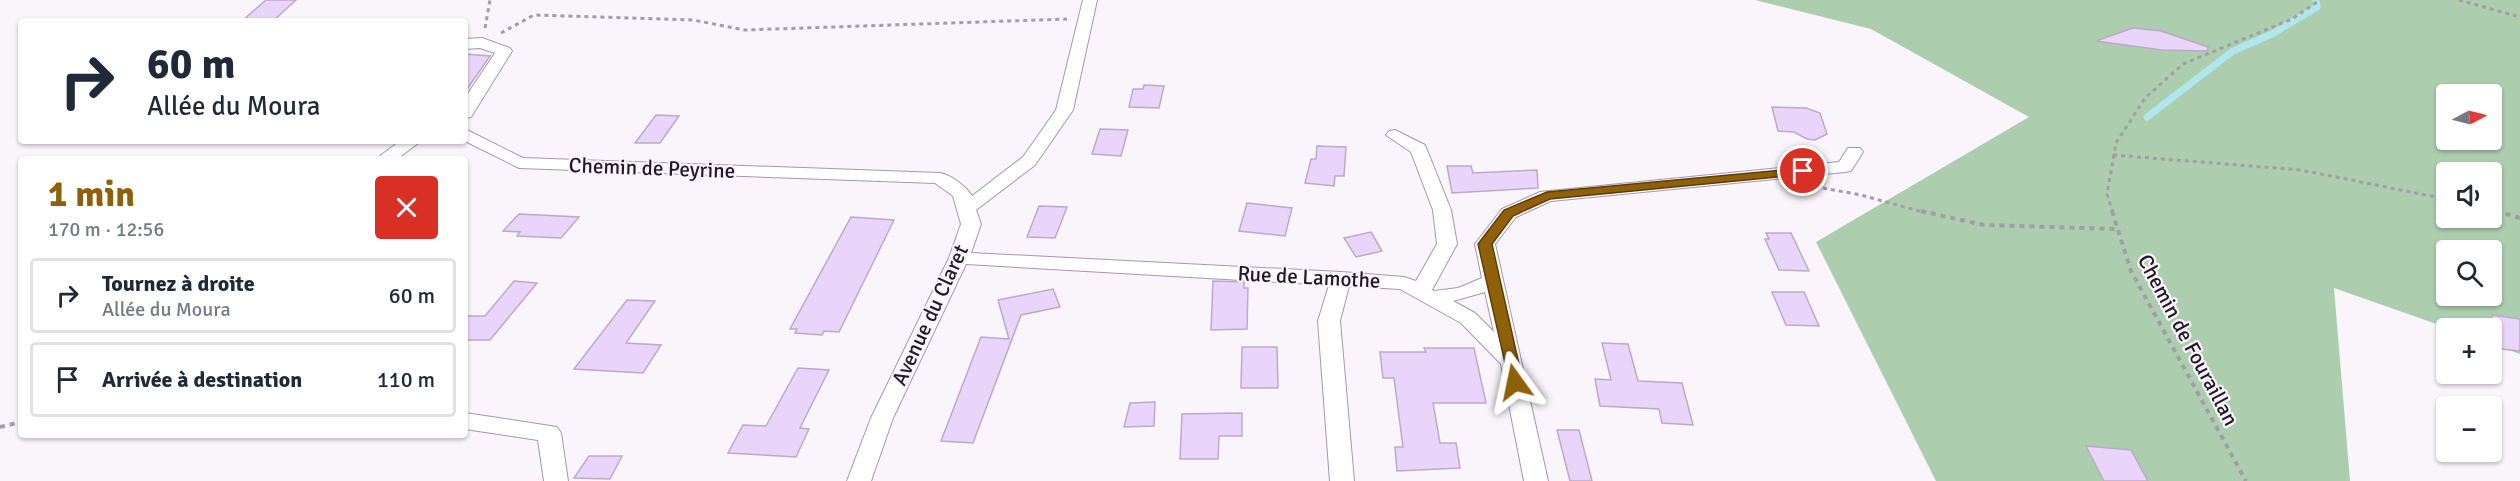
<!DOCTYPE html>
<html lang="fr">
<head>
<meta charset="utf-8">
<style>
  body { margin:0; font-family:Signika,sans-serif; background:#f6f6f7; color:#1f2937; height:100vh; display:flex; flex-direction:column; font-size:22px; white-space:nowrap }
  * { box-sizing:border-box; margin:0 }
  p { font-size:20px; color:#747a83 }
  .icon { flex:none; width:33px; height:33px; fill:none; stroke:currentColor; stroke-width:2; stroke-linecap:round; stroke-linejoin:round }
  .map { position:relative; flex:1; overflow:hidden }
  .details { position:absolute; left:18px; top:156px; width:450px; height:282px; display:flex; flex-direction:column; background:#fff; border-radius:6px; box-shadow:0 2px 4px #0004 }
  .details>* { flex:none }
  .hud { position:absolute; left:18px; top:18px; width:450px; height:126px; border-radius:6px; box-shadow:0 2px 4px #0004; background:#fff; color:#1f2937; overflow:hidden }
  .needle { width:39px; rotate:83deg }
  .fabs { position:absolute; left:2436px; top:84px; display:grid; gap:12px }
  .fabs a { display:grid; place-items:center; width:66px; height:66px; border-radius:6px; background:#fff; box-shadow:0 2px 4px #0004; font-size:30px }
  .pin { position:absolute; display:grid; place-items:center; width:51px; height:51px; color:#fff; margin:-26px; border:3px solid #fff; border-radius:50%; box-shadow:0 2px 6px #0007 }
  .me { position:absolute; width:66px; margin:-33px; rotate:348deg; stroke-linejoin:round; filter:drop-shadow(0 0 4px #0008) }
  .turn { display:flex; align-items:center; gap:21px; height:126px; padding:0 30px; font-size:27px }
  .turn .icon { width:78px; height:78px; stroke-width:2.5 }
  .turn b { display:block; font-size:42px; line-height:51px }
  .round { display:grid; place-items:center; flex:none; width:63px; height:63px; border-radius:6px; background:#f6f6f7 }
  .head { display:flex; align-items:center; justify-content:space-between; height:102px; padding:0 30px }
  h1 { font-size:36px; font-weight:700; line-height:45px; color:#8f600a }
  ul { padding:0; list-style:none }
  li { display:flex; align-items:center; gap:18px; height:75px; margin:0 12px 9px; padding:0 18px; border:3px solid #e0e1e3; border-radius:6px }
  li div { flex:1 }
  li b { display:block; font-size:22px }
  li em { font-style:normal }
  .map>svg:first-child { display:block }
  .forest { fill:#accdae; fill-rule:evenodd }
  .lines { fill:none; stroke-linecap:round; stroke-linejoin:round }
  .stream { stroke:#b0e6ec; stroke-width:7 }
  .building { fill:#ead5fa; stroke:#bbaac8; stroke-width:1.5 }
  .minor-casing { stroke:#a696b3; stroke-width:2 }
  .path-far1 { stroke:#a39ea6; stroke-width:3; stroke-dasharray:4 4; stroke-linecap:butt }
  .path { stroke:#a39ea6; stroke-width:4; stroke-dasharray:5 5; stroke-linecap:butt }
  .minor { fill:#fff; fill-rule:evenodd }
  .route { fill:#8f600a; stroke:#5d3e06; stroke-width:1.5 }
  .labels { text-anchor:middle; dominant-baseline:central; stroke-width:4.5; stroke-linejoin:round; paint-order:stroke }
  .street-label { font-size:21px; fill:#211a26; stroke:#f9f5fb }
</style>
</head>
<body>
<div class="map">
<svg width="2520" height="481" viewBox="0 0 2520 481">
  <rect width="100%" height="100%" fill="#f9f5fb"/>
  <path class="forest" d="M1755,0h765v354l-28,-10v-16h-44l-114,-40 16,193h-414l-120,-239 213,-125 -158,-88zM2446,94h46v46h-46zM2446,172h46v46h-46zM2446,250h46v46h-46z"/>
  <g class="lines">
    <polyline class="stream" points="2147,117 2233,51 2272,34 2317,7 2316,0"/>
  </g>
  <g class="building">
    <polygon points="266,0 296,0 273,21 242,21"/>
    <polygon points="2133,28 2161,31 2208,47 2207,51 2162,50 2096,41"/>
    <polygon points="465,54 490,56 465,92"/>
    <polygon points="1144,85 1164,86 1159,108 1129,107 1133,89 1143,89"/>
    <polygon points="1772,107 1806,108 1820,113 1827,134 1815,140 1807,139 1794,132 1778,131"/>
    <polygon points="656,115 679,116 660,143 635,143"/>
    <polygon points="1100,129 1128,130 1121,156 1092,154"/>
    <polygon points="1317,146 1346,147 1344,176 1335,176 1334,186 1305,183 1311,159 1316,159"/>
    <polygon points="1447,166 1471,166 1473,173 1537,170 1538,188 1452,193"/>
    <polygon points="1247,203 1292,208 1285,236 1239,231"/>
    <polygon points="1039,206 1067,207 1055,238 1027,237"/>
    <polygon points="519,214 579,217 561,238 517,236 520,232 503,231"/>
    <polygon points="851,217 894,220 839,332 824,331 822,335 795,333 797,329 790,329"/>
    <polygon points="1371,232 1382,251 1356,257 1344,238"/>
    <polygon points="1766,233 1791,233 1809,271 1779,270 1765,239 1769,239"/>
    <polygon points="514,281 537,283 490,340 465,340 465,316 485,316"/>
    <polygon points="1213,281 1244,282 1244,288 1248,288 1247,329 1211,330"/>
    <polygon points="1053,289 1060,307 1021,315 973,443 941,441 981,337 1009,339 998,300"/>
    <polygon points="1772,292 1804,292 1819,326 1786,325"/>
    <polygon points="627,300 655,301 626,343 661,345 643,373 574,369"/>
    <polygon points="2492,315 2520,319 2520,351 2492,348"/>
    <polygon points="1602,343 1628,344 1638,381 1682,383 1693,425 1662,423 1659,409 1600,406 1595,379 1611,380"/>
    <polygon points="1242,347 1277,347 1278,388 1241,388"/>
    <polygon points="1424,348 1474,348 1486,403 1433,403 1440,443 1456,443 1460,468 1397,471 1395,447 1403,447 1394,378 1383,378 1380,352 1426,352"/>
    <polygon points="798,368 829,370 800,428 809,429 796,457 728,453 743,425 766,426"/>
    <polygon points="1155,402 1154,426 1124,427 1130,403"/>
    <polygon points="1242,413 1242,436 1219,436 1218,459 1180,459 1182,414"/>
    <polygon points="1557,430 1579,430 1592,481 1570,481"/>
    <polygon points="2086,446 2131,450 2148,481 2104,481"/>
    <polygon points="589,456 622,456 610,479 574,478"/>
  </g>
  <g class="lines">
    <g class="minor-casing">
      <g id="minor">
        <path d="M1083,0h14l-24,110 -38,55 -59,45 5,14 -10,29 370,19 63,5 12,4 21,-37 -4,-34 -22,-58 -25,-17 3,-4 6,-1 30,15 26,65 6,34 -25,46 2,1 24,-3 24,-10 -7,-34 27,-35 38,-17 299,-30 9,-14h12l3,4 -12,19 -6,1 -294,29 -35,16 -21,27 53,237h-24l-23,-117 -40,-41 -61,-34 -51,-3 -9,35 14,160h-24l-12,-160 11,-36 -363,-21 -73,154 -22,63h-24l24,-63 78,-160 12,-34 -8,-28 -18,-13 -416,-15 -54,-27v-12l58,29 417,15c11,2 26,13 32,23l51,-39 33,-47zM1485,292l9,40 -19,-19 -22,-12z"/>
        <polygon points="482,38 510,48 512,51 471,117 465,118 465,98 495,53 480,48 465,49 465,39"/>
        <polygon points="400,141 421,141 397,159 376,159"/>
        <polygon points="465,413 557,427 561,433 568,481 544,481 538,440 465,429"/>
      </g>
    </g>
    <g class="path-far1">
      <polyline points="2459,0 2520,17"/>
      <polyline points="485,28 490,0"/>
      <polyline points="501,33 534,15 693,20 745,30 1067,19"/>
      <polyline points="2113,155 2301,170 2446,199"/>
      <polyline points="1823,188 1861,195 1926,213"/>
      <polyline points="2492,210 2501,213"/>
      <polyline points="2113,213 2107,194 2116,143 2145,98 2183,64 2292,19 2320,0"/>
    </g>
    <g class="path">
      <polyline points="1921,211 1984,225 2118,229"/>
      <polyline points="2112,211 2131,271 2246,481"/>
      <polyline points="2496,211 2520,218"/>
      <polyline points="0,427 21,422"/>
    </g>
    <use href="#minor" class="minor"/>
  </g>
  <polygon class="route" points="1803,168 1808,169 1810,171 1808,174 1550,199 1513,216 1492,244 1523,382 1521,385 1510,385 1478,244 1504,210 1547,192"/>
  <g class="labels">
    <g class="street-label">
      <text transform="translate(652 168) rotate(2)">Chemin de Peyrine</text>
      <text transform="translate(1309 277) rotate(3)">Rue de Lamothe</text>
      <text transform="translate(930 315) rotate(-65)">Avenue du Claret</text>
      <text transform="translate(2188 340) rotate(62)">Chemin de Fouraillan</text>
    </g>
  </g>
</svg>
<div class="fabs">
<a><svg class="needle" viewBox="-14 -14 28 28"><path d="M0-13l5 13h-10z" fill="#e53935"/><path d="M0 13l5-13h-10z" fill="#747a83"/></svg></a>
<a><svg class="icon" aria-label="sound" viewBox="0 0 24 24"><path d="M4 9h4l5-4v14l-5-4H4zM17 9q2 3 0 6"/></svg></a>
<a><svg class="icon" aria-label="search" viewBox="0 0 24 24"><circle cx="10" cy="10" r="6"/><path d="M15 15l6 6"/></svg></a>
<a>+</a>
<a>−</a>
</div>
<div class="pin" style="left:1803px;top:171px;background:#d93025"><svg class="icon" aria-label="arrive" viewBox="0 0 24 24"><path d="M6 21V4h12l-3 4 3 4H6"/></svg></div>
<svg class="me" style="left:1515px;top:382px" viewBox="-20 -20 40 40"><path d="M0-17L14 15 0 8-14 15z" fill="#8f600a" stroke="#fff" stroke-width="4"/></svg>
<div class="hud">
<div class="turn"><svg class="icon" aria-label="right" viewBox="0 0 24 24"><path d="M7 20v-9h11M14 6l5 5-5 5"/></svg><div><b>60 m</b>Allée du Moura</div></div>
</div>
<section class="details">
<div class="head"><div><h1>1 min</h1><p>170 m · 12:56</p></div><a class="round" style="background:#d93025;color:#fff"><svg class="icon" aria-label="close" viewBox="0 0 24 24"><path d="M6 6l12 12M18 6L6 18"/></svg></a></div>
<ul>
<li><svg class="icon" aria-label="right" viewBox="0 0 24 24"><path d="M7 20v-9h11M14 6l5 5-5 5"/></svg><div><b>Tournez à droite</b><p>Allée du Moura</p></div><em>60 m</em></li>
<li><svg class="icon" aria-label="arrive" viewBox="0 0 24 24"><path d="M6 21V4h12l-3 4 3 4H6"/></svg><div><b>Arrivée à destination</b></div><em>110 m</em></li>
</ul>
</section>
</div>
</body>
</html>
